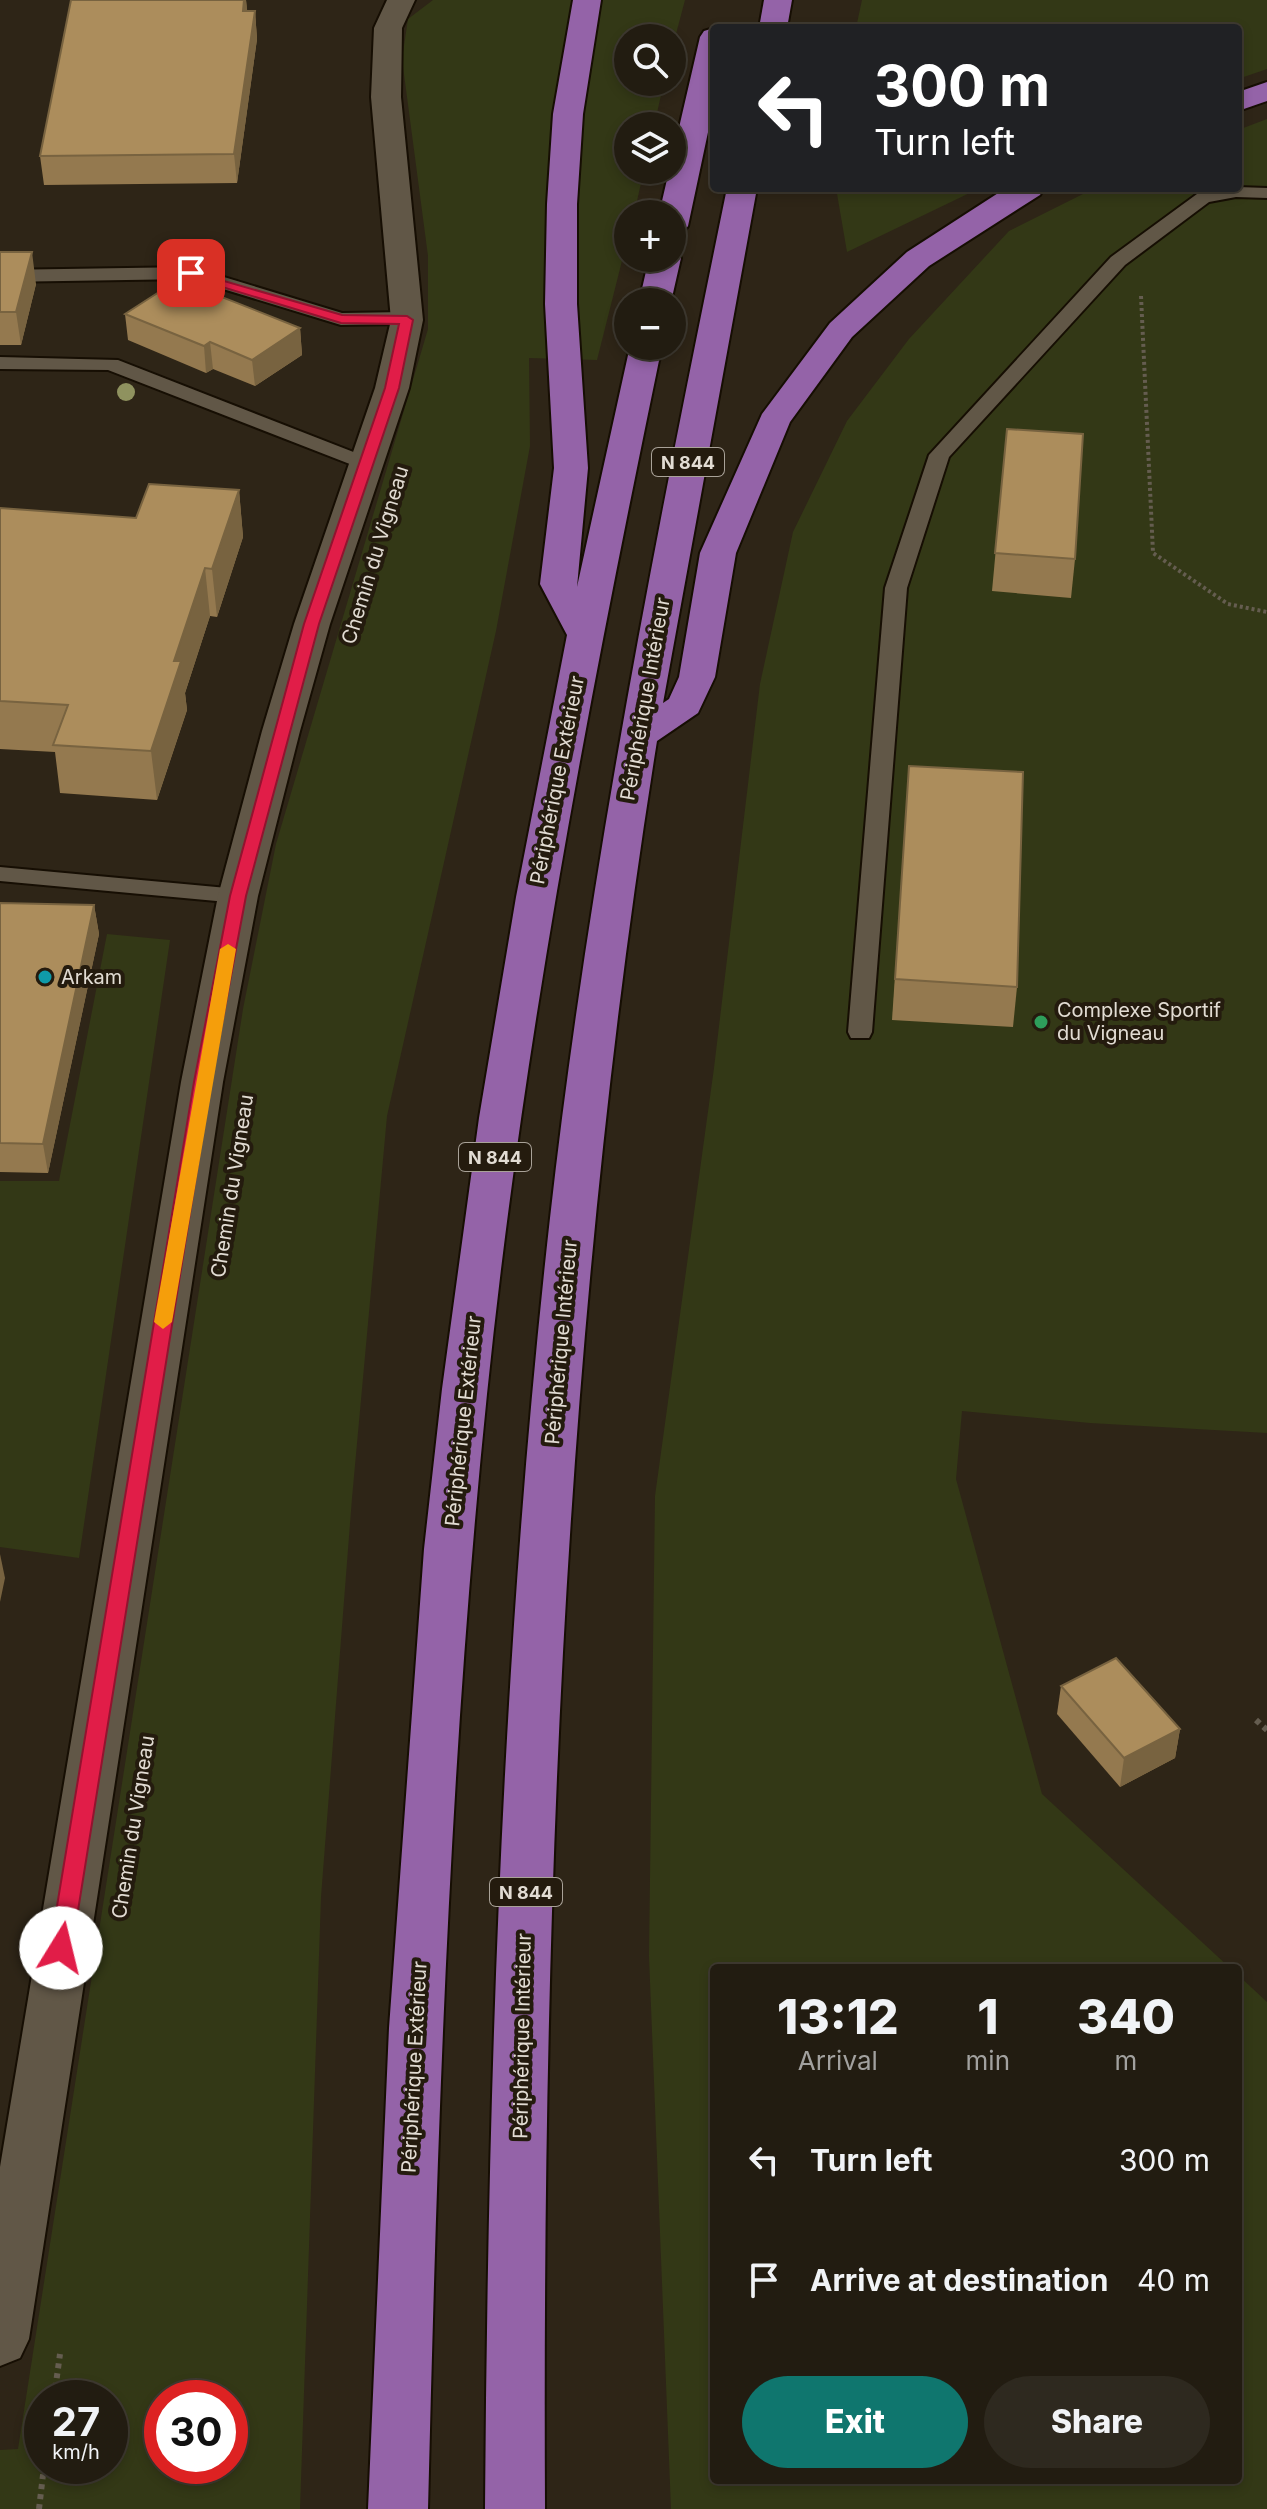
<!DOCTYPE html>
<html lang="en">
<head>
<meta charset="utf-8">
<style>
  body { margin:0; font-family:Inter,sans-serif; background:#2e291f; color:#f1f3f6; height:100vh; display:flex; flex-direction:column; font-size:30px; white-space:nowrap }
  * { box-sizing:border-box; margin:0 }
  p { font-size:26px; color:#a2a19f }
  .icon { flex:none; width:44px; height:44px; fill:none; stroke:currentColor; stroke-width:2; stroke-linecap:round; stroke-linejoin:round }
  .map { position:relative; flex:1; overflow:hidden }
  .drawer { position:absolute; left:710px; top:1964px; width:532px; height:520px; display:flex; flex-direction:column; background:#221c11; border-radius:8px; box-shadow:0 4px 12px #0003,0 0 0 2px #3f3a31 }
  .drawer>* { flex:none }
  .top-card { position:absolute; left:710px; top:24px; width:532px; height:168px; border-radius:8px; box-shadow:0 4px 12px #0003,0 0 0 2px #3f3a31; background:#202124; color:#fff; overflow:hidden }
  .tools { position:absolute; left:614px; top:24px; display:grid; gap:16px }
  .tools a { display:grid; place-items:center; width:72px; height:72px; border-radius:50%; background:#221c11; box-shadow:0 4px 12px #0003,0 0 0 2px #3f3a31; font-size:40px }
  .speed { position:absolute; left:24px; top:2380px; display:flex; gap:16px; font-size:40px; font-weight:700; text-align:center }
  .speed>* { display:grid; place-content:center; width:104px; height:104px; border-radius:50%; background:#221c11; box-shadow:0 4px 12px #0003,0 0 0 2px #3f3a31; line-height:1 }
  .speed small { font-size:20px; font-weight:400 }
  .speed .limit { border:12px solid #d22; background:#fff; color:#111 }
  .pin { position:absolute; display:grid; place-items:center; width:68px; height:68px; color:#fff; margin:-34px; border-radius:16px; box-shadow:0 4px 12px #0006 }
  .me { position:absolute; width:88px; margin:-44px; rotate:9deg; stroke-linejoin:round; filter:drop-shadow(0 0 6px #0008) }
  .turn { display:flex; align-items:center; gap:28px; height:168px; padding:0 32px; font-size:36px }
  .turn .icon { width:104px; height:104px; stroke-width:2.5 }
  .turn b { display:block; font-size:56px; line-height:68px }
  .eta { display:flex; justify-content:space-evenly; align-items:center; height:136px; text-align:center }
  .eta b { font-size:48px; font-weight:800; line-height:56px }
  .button { display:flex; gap:16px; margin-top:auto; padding:16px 32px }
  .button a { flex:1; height:92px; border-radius:48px; background:#0f766e; color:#fff; font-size:32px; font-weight:800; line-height:92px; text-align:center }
  .button a+a { background:#2e291f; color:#f1f3f6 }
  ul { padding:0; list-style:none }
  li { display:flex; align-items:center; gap:24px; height:120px; padding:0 32px }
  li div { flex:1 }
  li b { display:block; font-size:30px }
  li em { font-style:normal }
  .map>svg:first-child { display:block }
  .green { fill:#333816; fill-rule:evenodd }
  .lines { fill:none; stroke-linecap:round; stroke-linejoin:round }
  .service-casing { stroke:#160e03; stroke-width:4 }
  .minor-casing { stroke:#160e03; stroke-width:4 }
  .trunk-casing { stroke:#160e03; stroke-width:4 }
  .path-far1 { stroke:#655d50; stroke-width:4; stroke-dasharray:3 3; stroke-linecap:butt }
  .path { stroke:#655d50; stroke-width:6; stroke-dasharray:5 5; stroke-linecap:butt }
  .service { fill:#615747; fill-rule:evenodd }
  .minor { fill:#615747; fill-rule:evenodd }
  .trunk { fill:#9463a8; fill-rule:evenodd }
  .tree { fill:#8f925f }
  .wall { fill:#94794f }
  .shaded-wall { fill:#786340 }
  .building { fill:#ac8d5c; stroke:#786340; stroke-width:2 }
  .route { fill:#e11d48; stroke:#92132f; stroke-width:2 }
  .slow { fill:#f59e0b }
  .culture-dot { fill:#0f9aa8; stroke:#241b0e; stroke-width:3 }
  .leisure-dot { fill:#2e9e5b; stroke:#241b0e; stroke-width:3 }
  .labels { text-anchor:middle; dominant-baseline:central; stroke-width:8; stroke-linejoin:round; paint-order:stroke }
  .shield { fill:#241b0e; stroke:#a9a298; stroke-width:2 }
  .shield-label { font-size:18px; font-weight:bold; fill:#e2dcd3 }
  .street-label { font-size:20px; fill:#e2dcd3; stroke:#241b0e }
  .poi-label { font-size:20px; fill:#e2dcd3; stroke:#241b0e; text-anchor:start }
</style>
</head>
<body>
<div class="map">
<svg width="1267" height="2509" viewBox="0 0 1267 2509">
  <rect width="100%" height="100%" fill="#2e2517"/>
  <g class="green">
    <path d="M433,0h252l-13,49v-11h-44v44h36l-10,44h-26v44h16l-10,44h-6v23l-31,123 -68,-2 1,88 -34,185 -109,485 -35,382 -31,399 -21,612h-300v-59l18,-1 225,-1440 33,-165 152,-515v-73l-26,-197 6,-40zM42,2398h68v68h-68zM162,2398h68v68h-68z"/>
    <polygon points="862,0 1267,0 1267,69 1238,79 1238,28 856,28"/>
    <polygon points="1267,119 1267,1433 1090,1423 962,1411 956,1479 1042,1794 1230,1968 714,1968 714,2480 1238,2480 1238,1975 1267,2002 1267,2509 671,2509 649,1956 655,1496 714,1068 760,684 793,532 847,421 909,339 1009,231 1095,188 1238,188 1238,130"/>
    <polygon points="836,188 980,188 847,252"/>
    <polygon points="107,934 170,940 79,1558 0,1547 0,1181 59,1181"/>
  </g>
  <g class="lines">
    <g class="service-casing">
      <g id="service">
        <polygon points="1238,187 1267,188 1267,198 1236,197 1209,202 1125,265 949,457 907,588 872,1032 869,1038 851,1038 848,1032 885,588 929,455 1111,257 1197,194"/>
        <polygon points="191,267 342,313 406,312 416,318 406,324 341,325 190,279 0,282 0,270"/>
        <polygon points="0,357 118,360 374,460 377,464 374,468 360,468 108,370 0,369"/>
        <polygon points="0,867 238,889 250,896 238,903 0,881"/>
      </g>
    </g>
    <g class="minor-casing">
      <polygon id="minor" points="387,0 415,0 402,28 401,97 423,320 409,388 330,624 300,731 258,896 223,1082 29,2339 20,2358 0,2366 0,2167 181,1082 218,896 262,731 294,624 375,388 391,320 371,97 374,28"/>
    </g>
    <g class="trunk-casing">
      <g id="trunk">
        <path d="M573,0h28l-18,114 -6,90v100l11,164 -11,119 53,-241h32c-72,347 -139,695 -175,1048 -38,370 -50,743 -59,1115h-60l21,-481 35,-479 18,-160 37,-271 37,-221 51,-262 -27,-51 14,-116 -9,-164 2,-100 6,-90z"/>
        <polygon points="764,0 792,0 787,28 759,28"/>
        <polygon points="714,28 714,104 688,226 683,233 672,235 672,214 659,214 700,37 704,31"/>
        <polygon points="1267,82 1267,101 1238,111 1238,92"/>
        <path d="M727,188h30l-94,515 6,-4 10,-22 21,-124 62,-139 68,-91 77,-71 99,-64h38l-4,7 -111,71 -77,71 -62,85 -54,131 -21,124 -17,36 -41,28c-94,586 -115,1176 -112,1768h-60c3,-431 17,-862 65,-1291 39,-347 107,-688 177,-1030z"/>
        <polygon points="672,250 681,258 671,302 639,302 649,258 672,258"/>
      </g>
    </g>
    <polyline class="path-far1" points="1141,296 1153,553 1228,604 1267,612"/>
    <g class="path">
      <polyline points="1256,1720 1267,1730"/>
      <polyline points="54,2398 60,2354"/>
      <polyline points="39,2509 44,2466"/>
    </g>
    <use href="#service" class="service"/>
    <use href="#minor" class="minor"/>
    <use href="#trunk" class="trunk"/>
  </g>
  <circle class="tree" cx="126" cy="392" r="9"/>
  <g class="wall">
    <polygon points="71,0 246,0 247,11 255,11 257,39 237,183 44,185 40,156"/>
    <polygon points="0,252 36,284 21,345 0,345"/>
    <polygon points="216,300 300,328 302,355 255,386 213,369 206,373 128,340 125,314"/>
    <polygon points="1007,429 1075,559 1071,598 992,591"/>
    <polygon points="239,490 243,537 217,617 210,616 185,693 187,710 157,800 60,793 55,752 0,749 0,508 136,518"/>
    <polygon points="909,766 1017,987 1013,1027 892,1020"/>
    <polygon points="0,903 94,905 99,934 48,1173 0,1172"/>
    <polygon points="1061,1686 1180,1729 1175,1758 1120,1787 1057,1714"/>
  </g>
  <g class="shaded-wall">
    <polygon points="244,0 246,0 248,18 243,11"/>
    <polygon points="255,11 257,39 237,183 234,154"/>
    <polygon points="32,252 36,284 21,345 16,312"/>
    <polygon points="300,328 302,355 255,386 252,360"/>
    <polygon points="210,342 213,369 206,373 204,346"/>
    <polygon points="239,490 243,537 217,617 212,569"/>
    <polygon points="205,568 210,616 185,693 187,710 157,800 151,751 174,661"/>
    <polygon points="94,905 99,934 48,1173 43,1144"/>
    <polygon points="0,1554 5,1578 0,1602"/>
    <polygon points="1180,1729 1175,1758 1120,1787 1124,1758"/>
  </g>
  <g class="building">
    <polygon points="71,0 244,0 243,11 255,11 234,154 40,156"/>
    <polygon points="0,252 32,252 16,312 0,312"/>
    <polygon points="173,283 216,300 222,297 300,328 252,360 210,342 204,346 125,314"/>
    <polygon points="1007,429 1083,434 1075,559 995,553"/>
    <polygon points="149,484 239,490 212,569 205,568 174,661 181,661 151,751 53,745 68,705 0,701 0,508 136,518"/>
    <polygon points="909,766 1023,772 1017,987 895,979"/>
    <polygon points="0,903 94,905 43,1144 0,1143"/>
    <polygon points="1116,1658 1180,1729 1124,1758 1061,1686"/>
  </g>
  <polygon class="route" points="186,270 342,315 407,316 413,320 399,388 319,624 246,896 211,1082 72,1948 69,1954 53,1954 50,1948 194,1082 230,896 304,624 385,388 399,324 341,323 186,276"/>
  <polygon class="slow" points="228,944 236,949 172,1322 163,1329 154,1322 220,949"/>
  <circle class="culture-dot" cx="45" cy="977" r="8"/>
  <circle class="leisure-dot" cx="1041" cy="1022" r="8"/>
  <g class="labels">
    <g class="shield">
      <rect x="652" y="448" width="72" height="28" rx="6"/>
      <rect x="459" y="1143" width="72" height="28" rx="6"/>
      <rect x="490" y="1878" width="72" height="28" rx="6"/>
    </g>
    <g class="shield-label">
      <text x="688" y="462">N 844</text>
      <text x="495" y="1157">N 844</text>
      <text x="526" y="1892">N 844</text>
    </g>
    <g class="street-label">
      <text transform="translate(375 555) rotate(-73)">Chemin du Vigneau</text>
      <text transform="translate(645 699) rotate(-80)">Périphérique Intérieur</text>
      <text transform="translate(557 780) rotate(-79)">Périphérique Extérieur</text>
      <text transform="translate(232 1186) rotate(-81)">Chemin du Vigneau</text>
      <text transform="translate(561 1342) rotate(-85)">Périphérique Intérieur</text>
      <text transform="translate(463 1421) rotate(-84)">Périphérique Extérieur</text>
      <text transform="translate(133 1827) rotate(-81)">Chemin du Vigneau</text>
      <text transform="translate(522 2036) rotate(-89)">Périphérique Intérieur</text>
      <text transform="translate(414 2067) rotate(-87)">Périphérique Extérieur</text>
    </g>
    <g class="poi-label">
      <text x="61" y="977">Arkam</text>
      <text x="1057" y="1010">Complexe Sportif<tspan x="1057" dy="23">du Vigneau</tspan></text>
    </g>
  </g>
</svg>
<div class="tools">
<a><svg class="icon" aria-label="search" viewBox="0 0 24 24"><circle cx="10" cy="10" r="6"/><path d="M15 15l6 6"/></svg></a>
<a><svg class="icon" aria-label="layers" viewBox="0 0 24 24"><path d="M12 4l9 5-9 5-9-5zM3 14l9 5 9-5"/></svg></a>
<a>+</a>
<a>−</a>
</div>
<div class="speed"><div>27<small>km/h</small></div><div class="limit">30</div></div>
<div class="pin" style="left:191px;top:273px;background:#d93025"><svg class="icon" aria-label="arrive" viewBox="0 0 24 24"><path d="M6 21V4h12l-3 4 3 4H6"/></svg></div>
<svg class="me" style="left:61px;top:1948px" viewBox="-20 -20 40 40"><circle r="19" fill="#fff"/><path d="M0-13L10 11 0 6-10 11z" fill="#e11d48"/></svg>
<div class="top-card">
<div class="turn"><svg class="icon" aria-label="left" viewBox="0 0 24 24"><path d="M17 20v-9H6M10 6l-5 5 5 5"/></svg><div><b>300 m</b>Turn left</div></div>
</div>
<section class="drawer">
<div class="eta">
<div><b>13:12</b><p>Arrival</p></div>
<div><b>1</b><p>min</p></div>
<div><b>340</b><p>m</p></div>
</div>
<ul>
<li><svg class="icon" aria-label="left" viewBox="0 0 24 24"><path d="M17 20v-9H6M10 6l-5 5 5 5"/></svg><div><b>Turn left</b></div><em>300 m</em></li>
<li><svg class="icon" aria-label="arrive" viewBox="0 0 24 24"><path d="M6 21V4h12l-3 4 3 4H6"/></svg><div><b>Arrive at destination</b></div><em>40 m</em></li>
</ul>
<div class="button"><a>Exit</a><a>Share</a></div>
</section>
</div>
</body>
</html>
